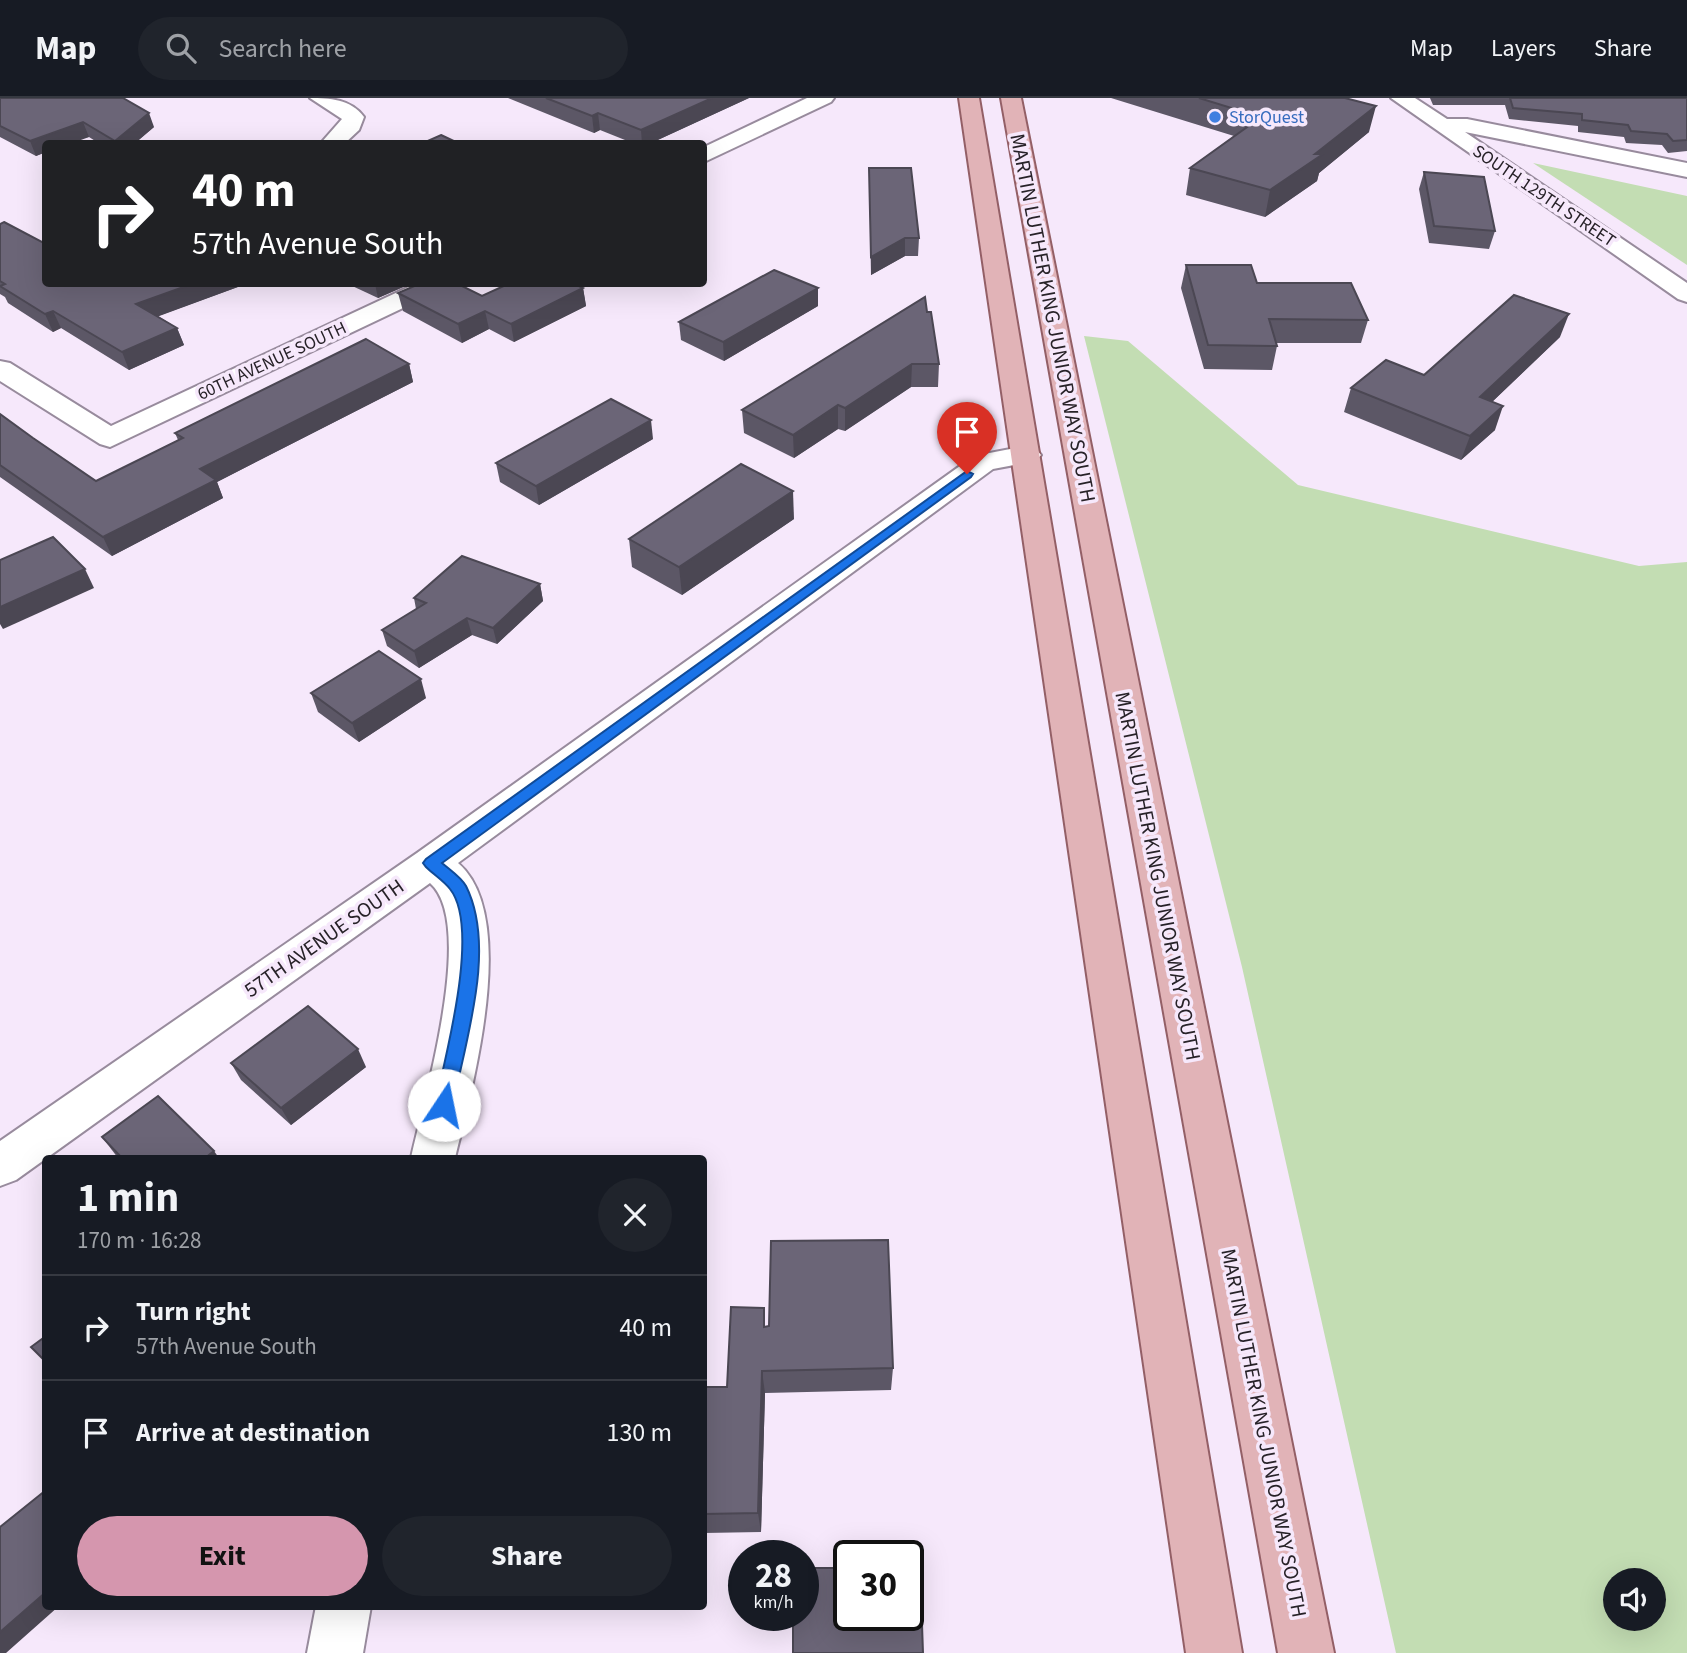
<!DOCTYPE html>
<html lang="en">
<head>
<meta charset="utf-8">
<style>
  body { margin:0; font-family:"Source Sans 3",sans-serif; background:#20242c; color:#f1f3f6; height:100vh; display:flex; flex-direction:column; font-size:26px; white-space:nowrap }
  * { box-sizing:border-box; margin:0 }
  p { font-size:23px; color:#9ea1a6 }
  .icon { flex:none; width:38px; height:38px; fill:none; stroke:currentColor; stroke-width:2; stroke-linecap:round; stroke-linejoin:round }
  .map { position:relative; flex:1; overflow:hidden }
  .details { position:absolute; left:42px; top:1057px; width:665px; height:455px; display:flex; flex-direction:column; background:#171b24; border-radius:7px; box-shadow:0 7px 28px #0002 }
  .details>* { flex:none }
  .top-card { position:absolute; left:42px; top:42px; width:665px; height:147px; border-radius:7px; box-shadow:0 7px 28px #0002; background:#202124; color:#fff; overflow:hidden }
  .fabs { position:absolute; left:1603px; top:1470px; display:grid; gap:14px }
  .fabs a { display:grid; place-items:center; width:63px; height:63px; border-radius:50%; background:#171b24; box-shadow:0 7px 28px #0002; font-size:35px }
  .speed { position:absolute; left:728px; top:1442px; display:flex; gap:14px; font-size:35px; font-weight:700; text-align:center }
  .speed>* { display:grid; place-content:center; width:91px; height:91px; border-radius:50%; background:#171b24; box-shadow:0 7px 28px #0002; line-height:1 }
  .speed small { font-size:18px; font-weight:400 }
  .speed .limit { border:4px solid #111; border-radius:10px; background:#fff; color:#111 }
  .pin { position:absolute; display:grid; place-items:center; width:60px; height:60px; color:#fff; margin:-72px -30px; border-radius:50% 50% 50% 0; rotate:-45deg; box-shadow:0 0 7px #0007 }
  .pin .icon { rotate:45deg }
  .me { position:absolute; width:77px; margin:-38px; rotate:11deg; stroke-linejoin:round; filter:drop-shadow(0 0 5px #0008) }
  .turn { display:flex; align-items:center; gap:24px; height:147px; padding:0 35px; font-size:32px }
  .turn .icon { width:91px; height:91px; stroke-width:2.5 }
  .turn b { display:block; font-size:49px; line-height:60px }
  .round { display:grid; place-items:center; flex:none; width:74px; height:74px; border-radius:37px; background:#20242c }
  .headline { display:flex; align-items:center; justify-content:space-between; height:119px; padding:0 35px }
  h1 { font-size:42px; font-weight:700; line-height:52px }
  .cta { display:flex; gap:14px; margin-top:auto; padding:14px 35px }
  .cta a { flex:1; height:80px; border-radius:42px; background:#d596ae; color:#111; font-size:28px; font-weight:700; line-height:80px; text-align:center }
  .cta a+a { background:#20242c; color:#f1f3f6 }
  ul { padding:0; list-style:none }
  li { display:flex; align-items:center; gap:21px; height:105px; padding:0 35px; border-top:2px solid #363941 }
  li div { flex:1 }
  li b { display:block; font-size:26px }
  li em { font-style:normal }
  header { display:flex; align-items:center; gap:42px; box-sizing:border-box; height:98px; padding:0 35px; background:#171b24; border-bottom:2px solid #363941 }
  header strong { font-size:33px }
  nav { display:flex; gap:38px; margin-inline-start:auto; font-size:24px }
  .search { width:490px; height:63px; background:#20242c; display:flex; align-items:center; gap:18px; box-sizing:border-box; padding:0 24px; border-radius:38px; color:#9ea1a6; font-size:26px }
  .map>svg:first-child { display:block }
  .green { fill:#c3ddb3; fill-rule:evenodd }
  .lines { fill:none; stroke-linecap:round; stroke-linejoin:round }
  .minor-casing { stroke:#988b9d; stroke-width:4 }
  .major-casing { stroke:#935f66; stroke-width:4 }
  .minor { fill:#fff; fill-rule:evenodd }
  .major { fill:#e1b3b7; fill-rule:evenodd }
  .wall { fill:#5c5766 }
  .shaded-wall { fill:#4b4753 }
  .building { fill:#6b6577; stroke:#4b4753; stroke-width:2 }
  .route { fill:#1a73e8; stroke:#114b97; stroke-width:2 }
  .shop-dot { fill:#3f7fe0; stroke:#f6e8fb; stroke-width:2.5 }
  .labels { text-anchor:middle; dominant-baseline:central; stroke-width:7; stroke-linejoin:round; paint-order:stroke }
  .far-shop-label { font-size:18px; fill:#366cbe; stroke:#f6e8fb; text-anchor:start }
  .far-street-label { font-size:18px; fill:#272228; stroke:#f6e8fb }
  .street-label { font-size:21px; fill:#272228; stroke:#f6e8fb }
</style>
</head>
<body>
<header>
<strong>Map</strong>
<div class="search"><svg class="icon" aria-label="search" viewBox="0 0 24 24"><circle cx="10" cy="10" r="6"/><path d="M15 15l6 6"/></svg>Search here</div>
<nav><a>Map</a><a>Layers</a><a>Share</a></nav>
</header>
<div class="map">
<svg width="1687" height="1555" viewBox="0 0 1687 1555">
  <rect width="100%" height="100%" fill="#f6e8fb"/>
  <g class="green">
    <polygon points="1533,65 1687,98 1687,167"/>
    <path d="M1084,238l44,5 170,144 341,81 48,-4v1091h-291l-154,-686zM1615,1482h39v39h-39z"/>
  </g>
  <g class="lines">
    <g class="minor-casing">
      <g id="minor">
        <path d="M310,0c19,0 41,1 54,19l-5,13 -15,14h-24l22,-25z"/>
        <polygon points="807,0 834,0 831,4 704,64 704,49"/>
        <polygon points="1391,0 1415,0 1447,21 1467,21 1687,65 1687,79 1465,34 1687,185 1687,204 1678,201"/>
        <polygon points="415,186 447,186 443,191 110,349 100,346 0,283 0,263 10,265 111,328"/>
        <path d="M1026,348l10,3 5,6 -5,6 -43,8 -535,394c62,53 14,225 -3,295h-44c12,-56 66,-234 19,-275l-414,297 -16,6v-45l417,-288 557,-397z"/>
        <polygon points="316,1508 371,1508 363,1555 307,1555"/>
      </g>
    </g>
    <g class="major-casing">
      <g id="major">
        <polygon points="959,0 979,0 1242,1555 1186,1555"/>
        <polygon points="1001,0 1021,0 1334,1555 1278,1555"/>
      </g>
    </g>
    <use href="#minor" class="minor"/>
    <use href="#major" class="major"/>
  </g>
  <g class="wall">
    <polygon points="0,0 154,29 134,46 100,46 89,39 46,46 46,54 36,58 0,39"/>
    <polygon points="508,0 749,0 649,46 635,46 600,32 594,35"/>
    <polygon points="1111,0 1345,0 1369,34 1319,75 1317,83 1265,119 1186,97 1190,70 1234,38"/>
    <polygon points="1430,0 1687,0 1687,53 1668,55 1662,47 1626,45 1624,39 1578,34 1578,28 1509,21 1505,7 1433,7"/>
    <polygon points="869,70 919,140 918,158 905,158 871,177"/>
    <polygon points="1424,74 1495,133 1489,151 1429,145 1419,91"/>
    <polygon points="0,126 46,186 246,186 158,218 177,230 184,247 129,272 61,230 53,234 8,205 5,199 0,196"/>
    <polygon points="1186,167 1257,185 1368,222 1361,245 1277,245 1277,248 1272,272 1204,271 1181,190"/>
    <polygon points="348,186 410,186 378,200"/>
    <polygon points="583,190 586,208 514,244 489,231 462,245 403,213 398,195 482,198"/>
    <polygon points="818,208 724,263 681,242 679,224"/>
    <polygon points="927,214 939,266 938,289 911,289 845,333 838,331 794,360 744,335 742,312"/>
    <polygon points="1560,239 1492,304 1495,332 1461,362 1344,314 1351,290 1424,277"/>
    <polygon points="409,266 413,284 217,384 223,400 112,458 0,379 0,316 33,340 96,383 178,342 175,335"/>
    <polygon points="653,341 539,407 500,384 496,365"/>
    <polygon points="794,421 682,497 632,469 629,441"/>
    <polygon points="540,486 543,503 497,546 472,537 419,570 387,548 382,532 416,511 414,500"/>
    <polygon points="311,595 426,600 359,644 318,614"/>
    <polygon points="231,965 366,969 291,1027 241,982"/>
    <polygon points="102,1039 219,1060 118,1060"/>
    <polygon points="766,1229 893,1270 891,1292 765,1295 761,1434 704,1435 704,1289 727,1289"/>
  </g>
  <g class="shaded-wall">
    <polygon points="712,0 749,0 649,46 642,46 641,32"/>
    <polygon points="1376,8 1369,34 1319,75 1317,83 1265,119 1270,92"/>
    <polygon points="149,15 154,29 134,46 116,46 115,43"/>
    <polygon points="598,15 600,32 594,35 592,18"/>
    <polygon points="83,24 89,39 70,46 46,46 46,54 36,58 30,43"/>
    <polygon points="905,140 905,158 871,177 871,159"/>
    <polygon points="192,186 246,186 143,224 136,206"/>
    <polygon points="375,186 410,186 378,200"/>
    <polygon points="583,190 586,208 514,244 511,226"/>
    <polygon points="818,190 818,208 724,263 723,244"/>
    <polygon points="53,213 61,230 53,234 45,216"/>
    <polygon points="485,213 489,231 462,245 458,226"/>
    <polygon points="1569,216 1560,239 1472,323 1480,299"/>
    <polygon points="177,230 184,247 129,272 122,254"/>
    <polygon points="409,266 413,284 217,384 223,400 112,458 103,439 200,371"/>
    <polygon points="912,266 911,289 845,333 845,310"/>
    <polygon points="838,307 838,331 794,360 793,337"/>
    <polygon points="1503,308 1495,332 1461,362 1470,338"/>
    <polygon points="651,322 653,341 539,407 536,388"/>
    <polygon points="793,393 794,421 682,497 679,469"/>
    <polygon points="85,471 94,490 3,531 0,526 0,509"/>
    <polygon points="540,486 543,503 497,546 493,530"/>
    <polygon points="467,520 472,537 419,570 414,553"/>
    <polygon points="421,581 426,600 359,644 352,625"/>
    <polygon points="358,951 366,969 291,1027 281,1010"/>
    <polygon points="214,1053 219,1060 205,1060"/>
    <polygon points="762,1273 765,1295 761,1434 758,1415"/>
    <polygon points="46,1494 46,1508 59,1508 6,1555 0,1555 0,1534"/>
  </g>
  <g class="building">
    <polygon points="0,0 123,0 149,15 115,43 83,24 30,43 0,28"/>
    <polygon points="546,0 712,0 641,32 598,15 592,18"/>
    <polygon points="1199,0 1345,0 1376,8 1315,56 1323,56 1270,92 1190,70 1261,19"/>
    <polygon points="1510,0 1687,0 1687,42 1673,43 1667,36 1631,33 1628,27 1582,22 1582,16 1513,10"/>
    <polygon points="441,37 460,46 421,46"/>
    <polygon points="869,70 911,70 919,140 905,140 871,159"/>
    <polygon points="1424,74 1484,79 1495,133 1434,128"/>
    <polygon points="4,124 46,146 46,186 192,186 136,206 177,230 122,254 53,213 45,216 0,188 5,186 0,183 0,126"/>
    <polygon points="1186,167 1251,167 1257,185 1351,185 1368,222 1269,221 1277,248 1208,247"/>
    <polygon points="774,172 818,190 723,244 679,224"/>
    <polygon points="419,186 458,186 482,198 508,186 575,186 583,190 511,226 485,213 458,226 398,195"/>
    <polygon points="1514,197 1569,216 1480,299 1503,308 1470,338 1351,290 1386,262 1424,277"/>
    <polygon points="925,199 927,214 931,214 939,266 912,266 845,310 838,307 793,337 742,312"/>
    <polygon points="366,241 409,266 200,371 216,382 103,439 0,367 0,316 33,340 96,383 183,340 175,335"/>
    <polygon points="611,301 651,322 536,388 496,365"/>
    <polygon points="741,366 793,393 679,469 629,441"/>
    <polygon points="53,439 85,471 0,509 0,462"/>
    <polygon points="462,458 540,486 493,530 467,520 414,553 382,532 426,505 414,500"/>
    <polygon points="379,553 421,581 352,625 311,595"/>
    <polygon points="308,908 358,951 281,1010 231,965"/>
    <polygon points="158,998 214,1053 205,1060 122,1060 102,1039"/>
    <polygon points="888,1142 893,1270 762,1273 758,1415 704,1416 704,1289 727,1289 731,1209 764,1210 764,1229 769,1228 771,1143"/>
    <polygon points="46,1238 46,1264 31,1249"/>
    <polygon points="46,1392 46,1494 0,1534 0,1429"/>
    <polygon points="920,1469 923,1555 793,1555 793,1517 803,1517 803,1470 849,1470 849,1517 908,1517 908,1470"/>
  </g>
  <path class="route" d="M967,373l6,3 -2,3 -529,386c8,7 19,14 24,23 31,62 -1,155 -13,219l-3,6 -6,2 -7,-2 -2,-6c10,-47 46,-177 15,-216 -6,-8 -17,-15 -24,-22l-3,-4 3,-4z"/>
  <circle class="shop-dot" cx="1215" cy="19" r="7"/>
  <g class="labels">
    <g class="far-shop-label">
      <text x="1229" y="19">StorQuest</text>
    </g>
    <g class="far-street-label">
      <text transform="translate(1544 98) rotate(34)">SOUTH 129TH STREET</text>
      <text transform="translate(272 263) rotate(-25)">60TH AVENUE SOUTH</text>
    </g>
    <g class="street-label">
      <text transform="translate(1053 220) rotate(79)">MARTIN LUTHER KING JUNIOR WAY SOUTH</text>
      <text transform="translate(1158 778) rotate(79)">MARTIN LUTHER KING JUNIOR WAY SOUTH</text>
      <text transform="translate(324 840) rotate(-35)">57TH AVENUE SOUTH</text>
      <text transform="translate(1264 1335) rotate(79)">MARTIN LUTHER KING JUNIOR WAY SOUTH</text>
    </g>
  </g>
</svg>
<div class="fabs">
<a><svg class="icon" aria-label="sound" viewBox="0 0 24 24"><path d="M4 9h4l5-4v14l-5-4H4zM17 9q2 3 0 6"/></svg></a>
</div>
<div class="speed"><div>28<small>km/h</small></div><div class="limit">30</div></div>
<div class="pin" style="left:967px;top:376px;background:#d93025"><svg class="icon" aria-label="arrive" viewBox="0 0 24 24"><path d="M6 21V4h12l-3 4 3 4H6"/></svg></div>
<svg class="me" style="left:444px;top:1007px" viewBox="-20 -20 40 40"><circle r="19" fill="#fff"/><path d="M0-13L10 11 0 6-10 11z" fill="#1a73e8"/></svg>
<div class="top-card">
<div class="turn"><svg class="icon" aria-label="right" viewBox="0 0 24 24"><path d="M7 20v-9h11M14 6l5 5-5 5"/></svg><div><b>40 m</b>57th Avenue South</div></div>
</div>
<section class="details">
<div class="headline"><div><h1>1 min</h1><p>170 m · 16:28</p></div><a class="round"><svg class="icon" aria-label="close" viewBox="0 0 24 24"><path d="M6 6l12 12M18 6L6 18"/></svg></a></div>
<ul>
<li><svg class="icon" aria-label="right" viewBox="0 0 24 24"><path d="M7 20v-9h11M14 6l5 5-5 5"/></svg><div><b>Turn right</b><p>57th Avenue South</p></div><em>40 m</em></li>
<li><svg class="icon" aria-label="arrive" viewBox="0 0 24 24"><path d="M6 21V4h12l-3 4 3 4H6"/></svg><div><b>Arrive at destination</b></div><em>130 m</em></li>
</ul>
<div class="cta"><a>Exit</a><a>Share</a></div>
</section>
</div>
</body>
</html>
